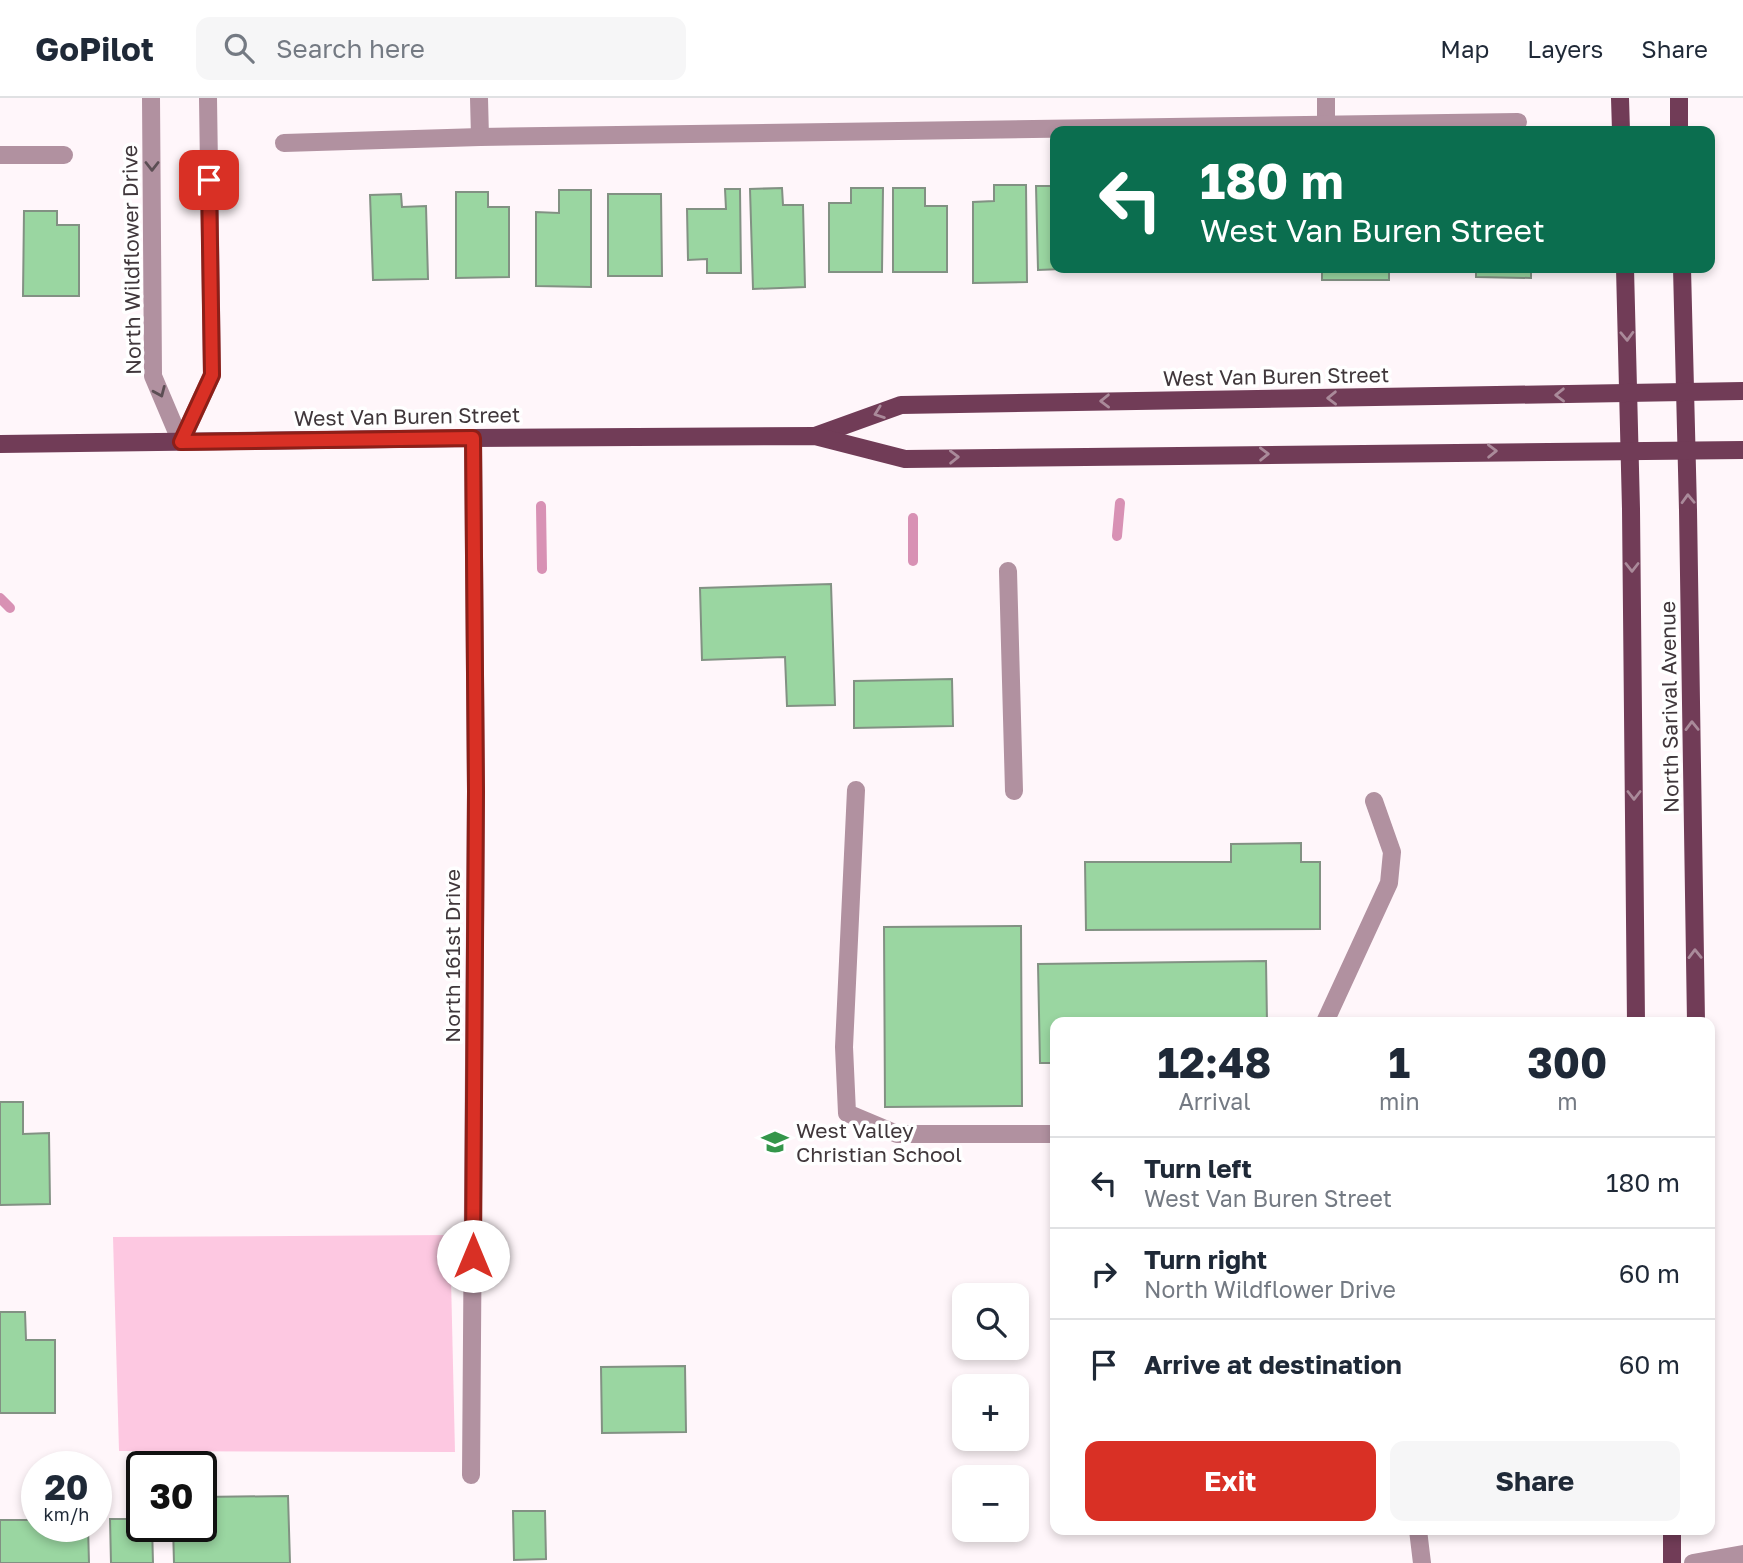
<!DOCTYPE html>
<html lang="en">
<head>
<meta charset="utf-8">
<style>
  body { margin:0; font-family:"Golos Text",sans-serif; background:#f6f6f7; color:#1f2937; height:100vh; display:flex; flex-direction:column; font-size:26px; white-space:nowrap }
  * { box-sizing:border-box; margin:0 }
  p { font-size:23px; color:#747a83 }
  .icon { flex:none; width:38px; height:38px; fill:none; stroke:currentColor; stroke-width:2; stroke-linecap:round; stroke-linejoin:round }
  .map { position:relative; flex:1; overflow:hidden }
  .drawer { position:absolute; left:1050px; top:919px; width:665px; height:518px; display:flex; flex-direction:column; background:#fff; border-radius:14px; box-shadow:0 4px 10px #0003 }
  .drawer>* { flex:none }
  .banner { position:absolute; left:1050px; top:28px; width:665px; height:147px; border-radius:14px; box-shadow:0 4px 10px #0003; background:#0b6e4f; color:#fff; overflow:hidden }
  .buttons { position:absolute; left:952px; top:1185px; display:grid; gap:14px }
  .buttons a { display:grid; place-items:center; width:77px; height:77px; border-radius:14px; background:#fff; box-shadow:0 4px 10px #0003; font-size:35px }
  .speed { position:absolute; left:21px; top:1353px; display:flex; gap:14px; font-size:35px; font-weight:700; text-align:center }
  .speed>* { display:grid; place-content:center; width:91px; height:91px; border-radius:50%; background:#fff; box-shadow:0 4px 10px #0003; line-height:1 }
  .speed small { font-size:18px; font-weight:400 }
  .speed .limit { border:4px solid #111; border-radius:10px; background:#fff; color:#111 }
  .pin { position:absolute; display:grid; place-items:center; width:60px; height:60px; color:#fff; margin:-30px; border-radius:14px; box-shadow:0 4px 10px #0006 }
  .me { position:absolute; width:77px; margin:-38px; rotate:0deg; stroke-linejoin:round; filter:drop-shadow(0 0 5px #0008) }
  .turn { display:flex; align-items:center; gap:24px; height:147px; padding:0 35px; font-size:32px }
  .turn .icon { width:91px; height:91px; stroke-width:2.5 }
  .turn b { display:block; font-size:49px; line-height:60px }
  .eta { display:flex; justify-content:space-evenly; align-items:center; height:119px; text-align:center }
  .eta b { font-size:42px; font-weight:700; line-height:49px }
  .action { display:flex; gap:14px; margin-top:auto; padding:14px 35px }
  .action a { flex:1; height:80px; border-radius:14px; background:#d93025; color:#fff; font-size:28px; font-weight:700; line-height:80px; text-align:center }
  .action a+a { background:#f6f6f7; color:#1f2937 }
  ul { padding:0; list-style:none }
  li { display:flex; align-items:center; gap:21px; height:91px; padding:0 35px; border-top:2px solid #e0e1e3 }
  li div { flex:1 }
  li b { display:block; font-size:26px }
  li em { font-style:normal }
  header { display:flex; align-items:center; gap:42px; box-sizing:border-box; height:98px; padding:0 35px; background:#fff; border-bottom:2px solid #e0e1e3 }
  header strong { font-size:33px }
  nav { display:flex; gap:38px; margin-inline-start:auto; font-size:24px }
  .search { width:490px; height:63px; background:#f6f6f7; display:flex; align-items:center; gap:18px; box-sizing:border-box; padding:0 24px; border-radius:14px; color:#747a83; font-size:26px }
  .map>svg:first-child { display:block }
  .green { fill:#fdc8e1 }
  .lines { fill:none; stroke-linecap:round; stroke-linejoin:round }
  .stream { stroke:#d891b4; stroke-width:10 }
  .building { fill:#9ad6a1; stroke:#829183; stroke-width:2 }
  .minor { stroke:#b191a0; stroke-width:18 }
  .major { stroke:#713c57; stroke-width:18 }
  .oneway { stroke:#5c4e54 }
  .oneway2 { stroke:#aa8a9a }
  .route-casing { stroke:#8d1f18; stroke-width:18 }
  .route { stroke:#d93025; stroke-width:12 }
  .labels { text-anchor:middle; dominant-baseline:central; stroke-width:7; stroke-linejoin:round; paint-order:stroke }
  .street-label { font-size:21px; fill:#40373b; stroke:#fff }
  .poi-label { font-size:21px; fill:#40373b; stroke:#fff; text-anchor:start }
</style>
</head>
<body>
<header>
<strong>GoPilot</strong>
<div class="search"><svg class="icon" aria-label="search" viewBox="0 0 24 24"><circle cx="10" cy="10" r="6"/><path d="M15 15l6 6"/></svg>Search here</div>
<nav><a>Map</a><a>Layers</a><a>Share</a></nav>
</header>
<div class="map">
<svg width="1743" height="1465" viewBox="0 0 1743 1465">
  <rect width="100%" height="100%" fill="#fff6fa"/>
  <polygon class="green" points="450,1137 455,1354 119,1353 113,1139"/>
  <g class="lines">
    <g class="stream">
      <polyline points="541,408 542,471"/>
      <polyline points="1117,438 1120,405"/>
      <polyline points="913,463 913,420"/>
      <polyline points="0,500 10,510"/>
    </g>
  </g>
  <g class="building">
    <polygon points="994,87 1026,87 1027,184 973,185 973,104 994,103"/>
    <polygon points="1036,88 1055,88 1055,170 1087,170 1038,172"/>
    <polygon points="782,90 783,107 803,107 805,189 753,191 750,91"/>
    <polygon points="851,90 883,90 882,174 829,174 829,105 851,105"/>
    <polygon points="893,90 925,90 925,108 947,108 947,174 893,174"/>
    <polygon points="725,91 740,91 741,175 707,175 707,161 688,162 687,111 726,111"/>
    <polygon points="559,92 591,92 591,189 536,188 536,114 559,115"/>
    <polygon points="456,94 488,94 488,109 509,109 509,179 456,180"/>
    <polygon points="401,96 402,109 426,108 428,181 373,182 370,97"/>
    <polygon points="608,96 661,96 662,178 608,178"/>
    <polygon points="24,113 57,113 57,127 79,127 79,198 23,198"/>
    <rect x="1322" y="170" width="67" height="12"/>
    <polygon points="1476,170 1531,170 1531,180 1476,179"/>
    <polygon points="831,486 835,607 787,608 785,559 702,562 700,490"/>
    <polygon points="952,581 953,628 854,630 854,583"/>
    <polygon points="1301,745 1301,764 1320,764 1320,831 1086,832 1085,764 1231,764 1231,746"/>
    <polygon points="1021,828 1022,1008 885,1009 884,829"/>
    <polygon points="1266,863 1267,924 1055,924 1055,965 1040,965 1038,866"/>
    <polygon points="0,1004 23,1004 23,1036 49,1035 50,1106 0,1107"/>
    <polygon points="0,1214 25,1214 26,1242 55,1242 55,1315 0,1315"/>
    <polygon points="685,1268 686,1334 602,1335 601,1269"/>
    <polygon points="288,1398 290,1465 174,1465 173,1428 201,1428 201,1399"/>
    <polygon points="513,1413 545,1413 546,1461 514,1462"/>
    <polygon points="110,1421 142,1421 142,1428 152,1428 153,1465 111,1465"/>
    <polygon points="0,1422 37,1422 37,1428 88,1428 89,1465 0,1465"/>
  </g>
  <g class="lines">
    <g class="minor">
      <polyline points="151,0 153,278 181,344"/>
      <polyline points="479,0 480,39"/>
      <polyline points="1326,0 1326,26"/>
      <polyline points="284,45 480,39 1518,24"/>
      <polyline points="0,57 64,57"/>
      <polyline points="181,344 212,277 208,0"/>
      <polyline points="1008,473 1014,693"/>
      <polyline points="856,692 844,949 847,1015 897,1036 1055,1036"/>
      <polyline points="1325,924 1389,785 1392,754 1374,703"/>
      <polyline points="471,1377 476,693 473,340"/>
      <polyline points="1418,1432 1422,1465"/>
      <polyline points="1693,1465 1743,1456"/>
    </g>
    <g class="major">
      <polyline points="1620,0 1621,33"/>
      <polyline points="1679,0 1679,33"/>
      <polyline points="1625,170 1631,411 1636,924"/>
      <polyline points="1682,170 1688,412 1696,924"/>
      <polyline points="815,338 901,307 1743,293"/>
      <polyline points="0,346 473,340 815,338 905,361 1743,352"/>
      <polyline points="1672,1432 1672,1465"/>
    </g>
  </g>
  <defs><path id="oneway-chevron" d="M-2-3.5L2.5 0L-2 3.5" fill="none" stroke-width="1.6" stroke-linecap="round" stroke-linejoin="round" transform="scale(1.75)"/></defs>
  <g class="oneway">
    <use href="#oneway-chevron" transform="translate(152 68) rotate(90)"/>
    <use href="#oneway-chevron" transform="translate(160 294) rotate(67)"/>
  </g>
  <g class="oneway2">
    <use href="#oneway-chevron" transform="translate(1627 238) rotate(88)"/>
    <use href="#oneway-chevron" transform="translate(1560 297) rotate(179)"/>
    <use href="#oneway-chevron" transform="translate(1332 300) rotate(179)"/>
    <use href="#oneway-chevron" transform="translate(1105 303) rotate(179)"/>
    <use href="#oneway-chevron" transform="translate(879 315) rotate(160)"/>
    <use href="#oneway-chevron" transform="translate(1492 353) rotate(-1)"/>
    <use href="#oneway-chevron" transform="translate(1264 356) rotate(-1)"/>
    <use href="#oneway-chevron" transform="translate(954 359) rotate(-1)"/>
    <use href="#oneway-chevron" transform="translate(1688 401) rotate(-92)"/>
    <use href="#oneway-chevron" transform="translate(1632 469) rotate(90)"/>
    <use href="#oneway-chevron" transform="translate(1692 628) rotate(-91)"/>
    <use href="#oneway-chevron" transform="translate(1634 697) rotate(90)"/>
    <use href="#oneway-chevron" transform="translate(1695 856) rotate(-91)"/>
  </g>
  <g class="lines">
    <g class="route-casing">
      <polyline id="route" points="209,82 212,277 181,344 473,340 476,693 473,1158"/>
    </g>
    <use href="#route" class="route"/>
  </g>
  <defs>
    <g id="school-bare" transform="scale(2.1)"><path d="M0-5L7-2L0 1L-7-2ZM-4 1L0 2.5L4 1V4Q0 6-4 4Z" fill="#34964a" stroke="#fff" stroke-width="2.5" paint-order="stroke"/></g>
  </defs>
  <g fill-rule="evenodd">
    <use href="#school-bare" x="775" y="1044"/>
  </g>
  <g class="labels">
    <g class="street-label">
      <text transform="translate(131 162) rotate(-91)">North Wildflower Drive</text>
      <text transform="translate(1276 278) rotate(-1)">West Van Buren Street</text>
      <text transform="translate(407 318) rotate(-1)">West Van Buren Street</text>
      <text transform="translate(1669 609) rotate(-91)">North Sarival Avenue</text>
      <text transform="translate(452 858) rotate(-90)">North 161st Drive</text>
    </g>
    <g class="poi-label">
      <text x="796" y="1032">West Valley<tspan x="796" dy="24">Christian School</tspan></text>
    </g>
  </g>
</svg>
<div class="buttons">
<a><svg class="icon" aria-label="search" viewBox="0 0 24 24"><circle cx="10" cy="10" r="6"/><path d="M15 15l6 6"/></svg></a>
<a>+</a>
<a>−</a>
</div>
<div class="speed"><div>20<small>km/h</small></div><div class="limit">30</div></div>
<div class="pin" style="left:209px;top:82px;background:#d93025"><svg class="icon" aria-label="arrive" viewBox="0 0 24 24"><path d="M6 21V4h12l-3 4 3 4H6"/></svg></div>
<svg class="me" style="left:473px;top:1158px" viewBox="-20 -20 40 40"><circle r="19" fill="#fff"/><path d="M0-13L10 11 0 6-10 11z" fill="#d93025"/></svg>
<div class="banner">
<div class="turn"><svg class="icon" aria-label="left" viewBox="0 0 24 24"><path d="M17 20v-9H6M10 6l-5 5 5 5"/></svg><div><b>180 m</b>West Van Buren Street</div></div>
</div>
<section class="drawer">
<div class="eta">
<div><b>12:48</b><p>Arrival</p></div>
<div><b>1</b><p>min</p></div>
<div><b>300</b><p>m</p></div>
</div>
<ul>
<li><svg class="icon" aria-label="left" viewBox="0 0 24 24"><path d="M17 20v-9H6M10 6l-5 5 5 5"/></svg><div><b>Turn left</b><p>West Van Buren Street</p></div><em>180 m</em></li>
<li><svg class="icon" aria-label="right" viewBox="0 0 24 24"><path d="M7 20v-9h11M14 6l5 5-5 5"/></svg><div><b>Turn right</b><p>North Wildflower Drive</p></div><em>60 m</em></li>
<li><svg class="icon" aria-label="arrive" viewBox="0 0 24 24"><path d="M6 21V4h12l-3 4 3 4H6"/></svg><div><b>Arrive at destination</b></div><em>60 m</em></li>
</ul>
<div class="action"><a>Exit</a><a>Share</a></div>
</section>
</div>
</body>
</html>
